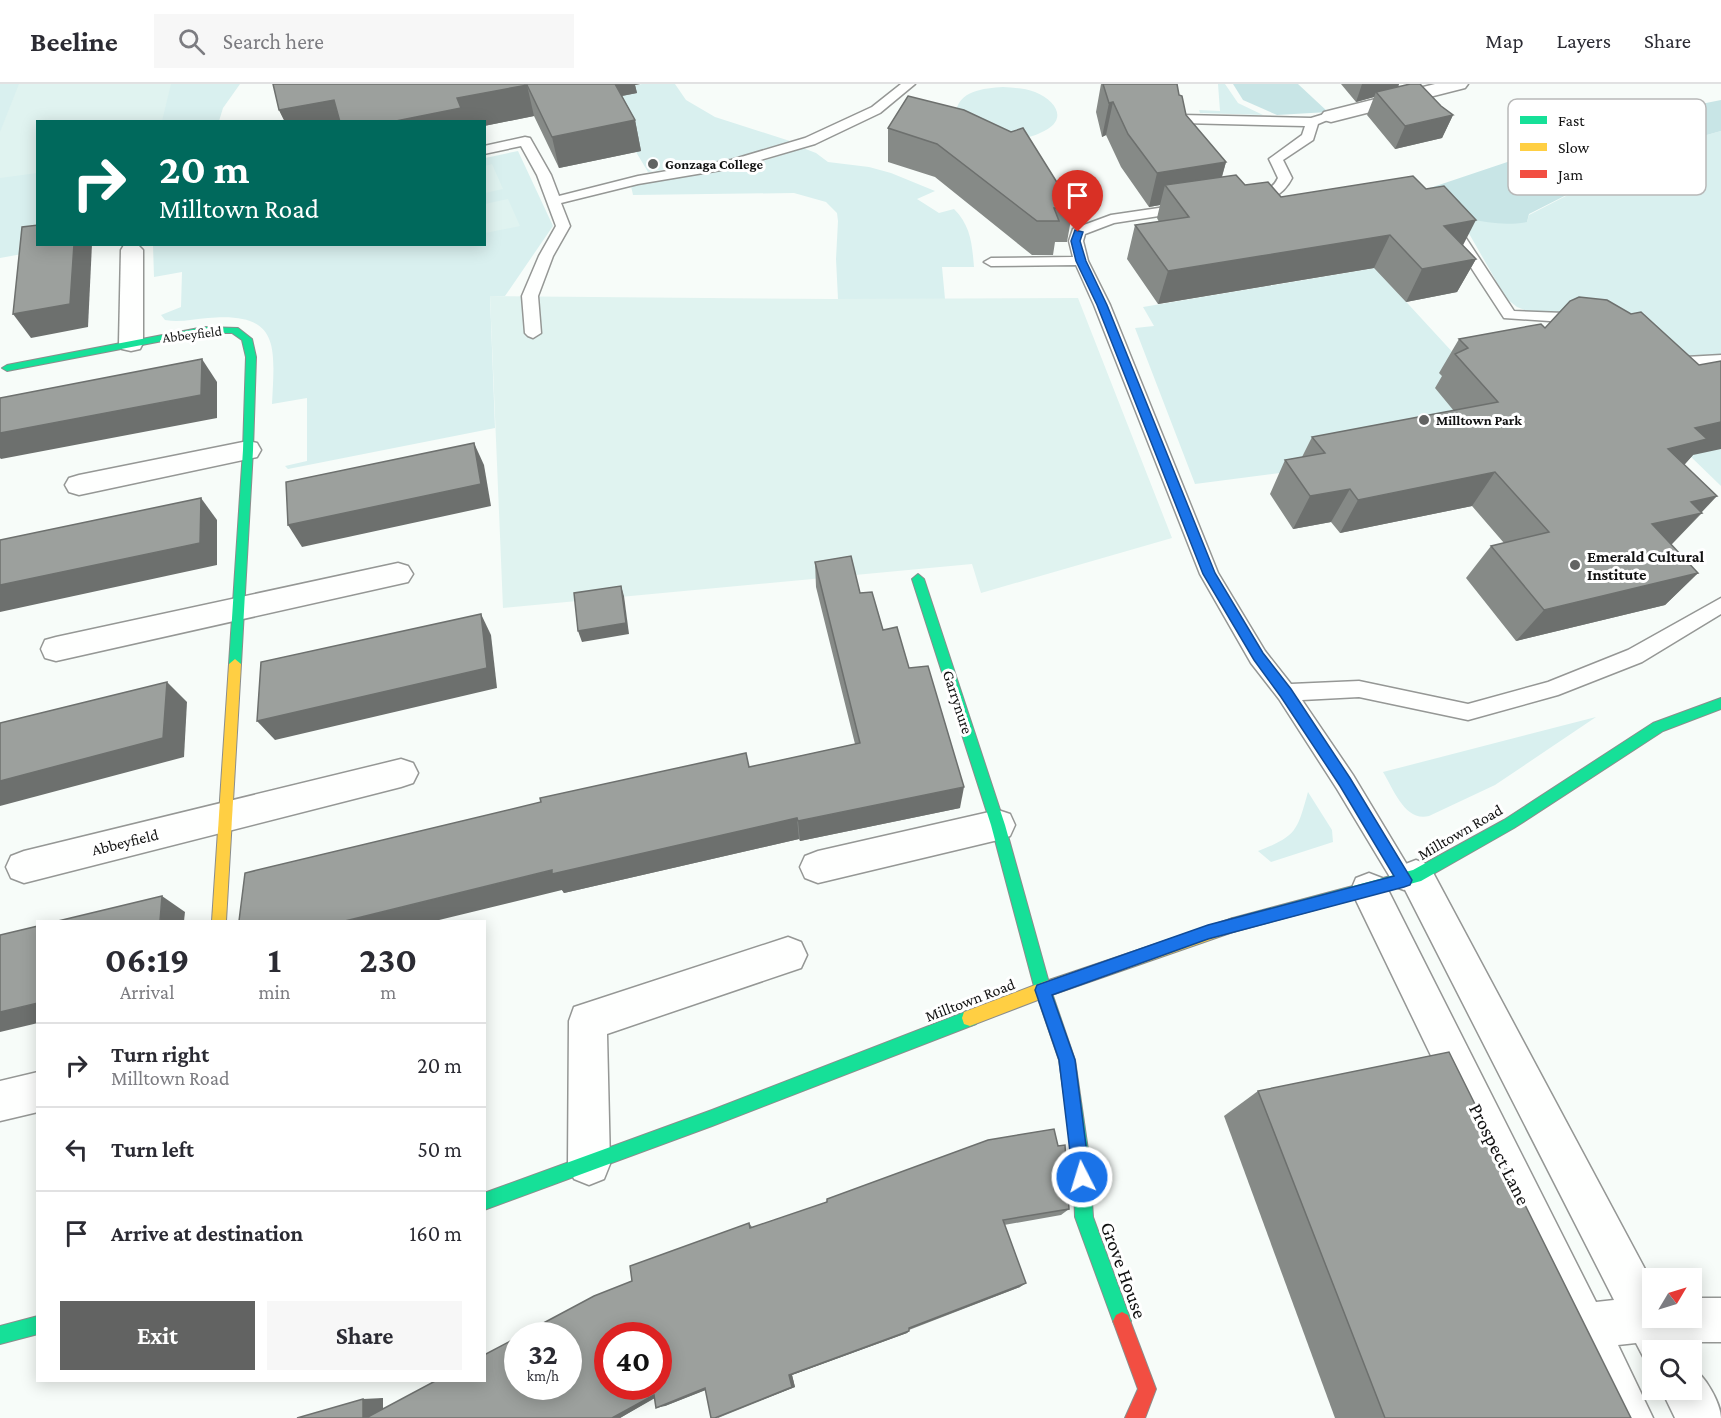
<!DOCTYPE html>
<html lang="en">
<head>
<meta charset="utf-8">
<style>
  body { margin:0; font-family:"Crimson Pro",serif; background:#f7f7f7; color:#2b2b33; height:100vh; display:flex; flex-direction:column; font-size:22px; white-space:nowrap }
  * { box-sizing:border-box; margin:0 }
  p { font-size:20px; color:#7c7c81 }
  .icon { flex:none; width:33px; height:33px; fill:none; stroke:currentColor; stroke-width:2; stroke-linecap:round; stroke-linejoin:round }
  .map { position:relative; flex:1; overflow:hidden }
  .side { position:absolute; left:36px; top:836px; width:450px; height:462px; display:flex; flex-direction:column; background:#fff; border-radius:0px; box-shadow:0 3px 15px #0003 }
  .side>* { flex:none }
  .banner { position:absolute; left:36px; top:36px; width:450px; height:126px; border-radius:0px; box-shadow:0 3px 15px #0003; background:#00695c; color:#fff; overflow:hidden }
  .needle { width:39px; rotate:52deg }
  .tools { position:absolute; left:1642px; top:1184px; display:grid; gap:12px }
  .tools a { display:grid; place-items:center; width:60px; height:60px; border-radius:0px; background:#fff; box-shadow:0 3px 15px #0003; font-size:30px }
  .speed { position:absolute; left:504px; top:1238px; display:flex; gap:12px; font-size:30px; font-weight:700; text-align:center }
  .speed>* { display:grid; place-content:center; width:78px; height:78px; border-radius:50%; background:#fff; box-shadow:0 3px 15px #0003; line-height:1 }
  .speed small { font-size:15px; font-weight:400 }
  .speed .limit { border:9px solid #d22; background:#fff; color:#111 }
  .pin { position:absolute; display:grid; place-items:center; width:51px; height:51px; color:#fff; margin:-62px -26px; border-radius:50% 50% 50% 0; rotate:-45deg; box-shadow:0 0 6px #0007 }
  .pin .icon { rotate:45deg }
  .me { position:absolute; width:66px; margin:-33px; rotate:355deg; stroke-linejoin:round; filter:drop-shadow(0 0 4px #0008) }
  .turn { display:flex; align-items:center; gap:21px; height:126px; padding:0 24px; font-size:27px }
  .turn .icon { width:78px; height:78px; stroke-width:2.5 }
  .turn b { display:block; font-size:42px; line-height:51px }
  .eta { display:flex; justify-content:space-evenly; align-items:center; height:102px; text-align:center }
  .eta b { font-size:36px; font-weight:700; line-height:42px }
  .cta { display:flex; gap:12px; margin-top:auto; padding:12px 24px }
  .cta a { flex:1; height:69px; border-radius:0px; background:#626362; color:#fff; font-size:24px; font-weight:700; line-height:69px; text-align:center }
  .cta a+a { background:#f7f7f7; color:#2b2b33 }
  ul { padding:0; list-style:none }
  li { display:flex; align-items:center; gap:18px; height:84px; padding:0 24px; border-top:2px solid #e1e1e2 }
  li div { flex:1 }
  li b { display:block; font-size:22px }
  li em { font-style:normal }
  header { display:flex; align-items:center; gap:36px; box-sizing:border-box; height:84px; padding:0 30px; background:#fff; border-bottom:2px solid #e1e1e2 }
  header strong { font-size:28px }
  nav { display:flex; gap:33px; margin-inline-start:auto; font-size:21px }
  .search { width:420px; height:54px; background:#f7f7f7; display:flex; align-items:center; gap:15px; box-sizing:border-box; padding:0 21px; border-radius:0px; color:#7c7c81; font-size:22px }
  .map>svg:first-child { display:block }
  .green { fill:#d9f0ef }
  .forest { fill:#c8e5e6 }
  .pitch { fill:#e0f3f0 }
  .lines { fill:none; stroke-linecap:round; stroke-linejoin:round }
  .lane-casing { stroke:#959795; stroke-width:3 }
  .street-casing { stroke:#959795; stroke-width:3 }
  .fast-casing { stroke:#8b8d8c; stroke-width:2 }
  .slow-casing { stroke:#8b8d8c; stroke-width:2 }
  .jam-casing { stroke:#8b8d8c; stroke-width:2 }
  .lane { fill:#fefffe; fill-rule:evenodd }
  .street { fill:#fefffe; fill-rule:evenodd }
  .fast { fill:#16e098; fill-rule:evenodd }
  .slow { fill:#ffcf43; fill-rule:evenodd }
  .jam { fill:#f24e42; fill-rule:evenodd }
  .wall { fill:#868a87 }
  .shaded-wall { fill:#6d706e }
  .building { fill:#9ca09d; stroke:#6d706e; stroke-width:1.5; fill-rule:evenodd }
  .route { fill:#1a73e8; stroke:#114b97; stroke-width:1.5 }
  .poi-dot { fill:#626362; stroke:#fff; stroke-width:2 }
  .labels { text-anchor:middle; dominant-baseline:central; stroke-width:6; stroke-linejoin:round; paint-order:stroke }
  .far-poi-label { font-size:14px; font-weight:bold; fill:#111; stroke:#fff; text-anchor:start }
  .far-street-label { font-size:14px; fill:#111; stroke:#fff }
  .poi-label { font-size:16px; font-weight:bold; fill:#111; stroke:#fff; text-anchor:start }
  .street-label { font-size:16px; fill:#111; stroke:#fff }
  .near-street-label { font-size:20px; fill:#111; stroke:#fff }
  .key { fill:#fff; stroke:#b8b8b8; stroke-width:1.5 }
  .key-label { font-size:16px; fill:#111 }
</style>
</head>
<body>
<header>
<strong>Beeline</strong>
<div class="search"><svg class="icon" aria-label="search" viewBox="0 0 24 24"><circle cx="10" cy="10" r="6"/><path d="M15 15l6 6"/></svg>Search here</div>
<nav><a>Map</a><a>Layers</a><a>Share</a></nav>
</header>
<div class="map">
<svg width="1721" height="1334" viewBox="0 0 1721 1334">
  <rect width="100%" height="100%" fill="#f7fcf9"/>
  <g class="green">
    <polygon points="0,0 240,0 223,24 219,37 38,38 38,160 72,161 0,174"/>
    <polygon points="642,0 675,0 686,16 715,33 793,58 732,75 648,88 636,68 640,67 611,14 636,9 632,2"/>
    <polygon points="1218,0 1225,0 1238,19 1263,31 1200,29 1199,26 1220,27"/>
    <path d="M1003,3c11,1 22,1 32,5 24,10 33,30 5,41 -6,3 -16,6 -23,5 -18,-3 -43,-17 -61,-24 1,-23 28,-26 47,-27z"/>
    <polygon points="1721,47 1721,305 1517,223 1502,211 1495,195 1459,132 1527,138 1529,131 1657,65"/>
    <path d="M803,64l13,5 12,9 41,5 22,6 44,18 -18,8 22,14 15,-4c17,17 18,35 20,58h-32l3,32h-107l-2,-40 2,-38 -1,-8 -11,-11 -32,-9 -161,2 -2,-9 119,-21z"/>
    <path d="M518,67l35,75 -48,70h-15l5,132 -207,41 -3,-3 22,-5v-63l-35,6c3,-59 8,-92 -64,-86 -14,1 -29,5 -43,2l-4,-5 20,-8 1,-35 -28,5 -1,-32 331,-1 1,-86z"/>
    <polygon points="1375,184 1468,285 1447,299 1478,354 1296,387 1195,400 1135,244 1154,242 1143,223"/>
    <polygon points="1721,365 1721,402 1686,368"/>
    <path d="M1596,633l-101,68 -66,31c-24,6 -35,-26 -46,-44z"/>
    <path d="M1308,708l24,38 1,12 -62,20 -13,-11c39,-15 39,-20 50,-59z"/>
  </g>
  <g class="forest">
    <polygon points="1233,0 1298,0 1328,28 1277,31 1243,16"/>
    <path d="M1721,16v31l-64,18 -128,65 -2,8c-34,6 -63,-5 -96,-14l-10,-17 230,-77z"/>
  </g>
  <g class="pitch">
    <polygon points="19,0 171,0 162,37 38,38 37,89 0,94 0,48"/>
    <polygon points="492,80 503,105 485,109 485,82"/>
    <polygon points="508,115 520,142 485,149 485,120"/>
    <polygon points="490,212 832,215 1078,214 1172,454 981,509 972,480 503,524"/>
  </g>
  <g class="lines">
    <g class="lane-casing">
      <g id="lane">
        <polygon points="901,0 915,0 880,29 815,60 733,84 638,100 561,119 570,142 553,172 538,212 541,249 533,254 528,252 525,249 522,212 539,172 556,142 537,91 521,62 484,70 484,62 525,53 530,54 551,91 559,112 638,92 731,76 805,54 872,23"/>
        <path d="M1331,28l6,4 -19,8 -5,16 -30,20 9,18c-9,18 -28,28 -48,23l-2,-3 2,-3c15,-4 27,-2 34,-17l-9,-19 33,-24 3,-9 -123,-3 -6,-4 6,-4 129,3z"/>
        <polygon points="1186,120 1191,121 1193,124 1191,127 1114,139 1085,150 1083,157 1088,177 1110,221 1218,489 1265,567 1291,600 1359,597 1468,620 1548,598 1628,566 1721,514 1721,530 1642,578 1558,611 1468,636 1359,613 1302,616 1353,691 1412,789 1415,796 1412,803 1404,806 1396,803 1337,705 1279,615 1251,579 1200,490 1094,221 1076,181 991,182 984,178 991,174 1073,173 1069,157 1073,145 1111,131"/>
        <polygon points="1450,132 1457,136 1458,142 1514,227 1564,229 1588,235 1591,238 1588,241 1583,243 1564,238 1504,234 1444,142 1443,136"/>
        <polygon points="1721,271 1721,281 1668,284 1660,279 1668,274"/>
      </g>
    </g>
    <g class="street-casing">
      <g id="street">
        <polygon points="1435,0 1468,0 1465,4 1331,38 1324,36 1321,32 1324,28"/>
        <polygon points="137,160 143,166 143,259 140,265 131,267 122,265 119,259 121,166 124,161"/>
        <polygon points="248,357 257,359 261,366 257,373 79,411 69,408 65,401 69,394 79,391"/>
        <polygon points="398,479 408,482 413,490 408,498 56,577 45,574 41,565 45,556 56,553"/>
        <polygon points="401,675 413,679 418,689 413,699 401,703 24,799 11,794 6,783 11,772 24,767"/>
        <polygon points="998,726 1010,730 1015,741 1010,752 998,756 818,799 805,794 800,783 805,772 818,767"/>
        <polygon points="1416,776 1429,781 1653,1200 1653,1233 1692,1233 1692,1214 1721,1214 1721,1258 1683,1258 1687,1266 1653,1266 1653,1284 1648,1282 1636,1259 1618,1261 1653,1334 1606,1334 1351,806 1356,794 1369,789 1382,794 1596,1218 1614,1216 1398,792 1403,781"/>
        <polygon points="788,853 801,858 807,871 801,884 607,950 610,1080 604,1095 589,1101 574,1095 568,1080 569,937 574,923"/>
        <polygon points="38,988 38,1028 0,1037 0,997"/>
        <path d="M1692,1285c13,5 29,35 29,49h-46l-14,-29h31z"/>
      </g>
    </g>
    <g class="fast-casing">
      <g id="fast">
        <polygon points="204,243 238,244 252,255 256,273 253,366 241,580 235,585 229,580 243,366 246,273 242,256 232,249 204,249 7,287 2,284 7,281"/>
        <polygon points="918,490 924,495 1005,741 1051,906 1075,976 1089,1073 1093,1133 1131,1237 1128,1243 1122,1246 1116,1243 1113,1237 1075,1133 1073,1073 1059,976 1035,906 991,741 912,495"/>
        <polygon points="1721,614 1721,625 1663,647 1514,744 1421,797 1233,848 1228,846 1226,841 1228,836 1233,834 1413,786 1504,736 1653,639"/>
        <polygon points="970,926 976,928 978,934 976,940 712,1042 484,1126 484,1109 712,1026"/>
        <polygon points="38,1232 38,1250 0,1260 0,1242"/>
      </g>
    </g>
    <g class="slow-casing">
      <g id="slow">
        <polygon points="235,575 241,580 226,837 212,837 229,580"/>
        <polygon points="1233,834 1238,836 1240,841 1238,846 1233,848 1043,914 970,942 964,940 962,934 964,928 1043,898"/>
      </g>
    </g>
    <g class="jam-casing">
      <polygon id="jam" points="1122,1228 1128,1231 1156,1305 1145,1334 1125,1334 1138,1305 1113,1237 1116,1231"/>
    </g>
    <use href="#lane" class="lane"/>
    <use href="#street" class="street"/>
    <use href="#fast" class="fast"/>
    <use href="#slow" class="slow"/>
    <use href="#jam" class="jam"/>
  </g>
  <g class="wall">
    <polygon points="273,0 640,0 635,1 637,9 622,12 635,36 641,67 559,84 534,32 484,42 484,38 285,38 279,26"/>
    <polygon points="1101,0 1177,0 1179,11 1186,31 1226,78 1222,93 1281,113 1463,162 1476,175 1457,208 1406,218 1374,184 1158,220 1127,175 1135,141 1159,138 1157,134 1160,121 1149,123 1121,83 1106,51 1102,53 1096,28"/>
    <polygon points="1341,0 1399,0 1398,3 1441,22 1453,31 1442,54 1395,65 1367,31 1374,13 1356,18"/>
    <polygon points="964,26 1073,124 1067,158 1055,158 1053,171 1032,171 935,93 888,78 888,44"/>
    <polygon points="1545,244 1693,371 1684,381 1702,429 1671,461 1698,489 1665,521 1516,557 1466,494 1491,462 1504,459 1472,422 1340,449 1331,438 1293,445 1270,410 1285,376 1302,373 1312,353 1454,327 1435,304 1442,292 1439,289 1459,255"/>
    <polygon points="815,478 860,509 883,546 909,584 960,724 800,757 799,755 564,809 562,806 541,718 749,683 855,660 816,503"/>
    <polygon points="1258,1007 1631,1334 1335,1334 1224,1032"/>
    <polygon points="1069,1125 1061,1131 1004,1141 1020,1203 909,1246 907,1249 792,1291 795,1303 718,1334 705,1306 665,1322 654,1314 620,1334 297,1334 383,1314 383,1325 749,1139 752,1143"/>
  </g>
  <g class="shaded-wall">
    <polygon points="608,0 640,0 635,1 637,9 611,14"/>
    <polygon points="1362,0 1399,0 1396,8 1376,8 1374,13 1356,18"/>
    <polygon points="527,1 534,32 484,42 484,38 391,38 457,14"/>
    <polygon points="334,16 342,38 285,38 279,26"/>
    <polygon points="1113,18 1106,51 1102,53 1109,19"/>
    <polygon points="1453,31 1442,54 1395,65 1405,42"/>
    <polygon points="635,36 641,67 559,84 552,53"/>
    <polygon points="1226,78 1216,112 1165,101 1160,121 1149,123 1157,89"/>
    <polygon points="1476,136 1459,169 1444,142"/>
    <polygon points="1390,151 1374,184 1158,220 1168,187"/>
    <polygon points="74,160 92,160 88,243 31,254 13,230"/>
    <polygon points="1476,175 1457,208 1406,218 1422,185"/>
    <polygon points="202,275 217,298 217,334 1,375 0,374 0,349"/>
    <polygon points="1721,338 1721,365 1693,371 1677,389 1668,365 1695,344"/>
    <polygon points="474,359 484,381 491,422 302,463 288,441"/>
    <polygon points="1495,388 1472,422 1340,449 1358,416"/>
    <polygon points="1350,405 1331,438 1293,445 1310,412"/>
    <polygon points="1717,412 1670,462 1652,440 1691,418"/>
    <polygon points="201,414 217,436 217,481 0,528 0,501"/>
    <polygon points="1698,489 1665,521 1516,557 1544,526"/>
    <polygon points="621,502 624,512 629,550 582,558 578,547"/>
    <polygon points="481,530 491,551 497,604 275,656 257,637"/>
    <polygon points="167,598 187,618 184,673 0,722 0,697"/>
    <polygon points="964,703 960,724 800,757 798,737"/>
    <polygon points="797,734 799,755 564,809 562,806 435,837 345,837 552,786"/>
    <polygon points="162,812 185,828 184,837 160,837"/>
    <polygon points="38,919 38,939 0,948 0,928"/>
    <polygon points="1026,1199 1020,1203 907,1246 909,1244"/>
    <polygon points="909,1247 907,1249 792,1291 795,1303 715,1334 789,1291"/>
    <polygon points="705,1304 711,1304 665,1322 656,1324"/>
    <polygon points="662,1310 620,1334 612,1334 654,1311"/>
    <polygon points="383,1314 383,1334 363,1334 363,1315"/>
  </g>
  <g class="building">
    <polygon points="273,0 615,0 635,36 552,53 527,1 457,14 461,24 391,38 340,38 334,16 279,26"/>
    <polygon points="1103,0 1177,0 1179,11 1182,12 1186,31 1226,78 1157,89 1128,50 1113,18 1109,19"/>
    <polygon points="1410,0 1420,0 1441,22 1453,31 1405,42 1376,8"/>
    <polygon points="908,12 964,26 1011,48 1023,44 1073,124 1054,124 1059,137 1037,137 937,60 888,44"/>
    <polygon points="1236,91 1245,101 1268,98 1281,113 1413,92 1426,105 1444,102 1476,136 1444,142 1476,175 1422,185 1390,151 1168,187 1135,141 1189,133 1165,101"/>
    <polygon points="38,141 38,160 74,160 70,220 13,230 22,143"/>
    <polygon points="1579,213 1607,216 1631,230 1641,228 1699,281 1721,277 1721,338 1695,344 1707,355 1668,365 1717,412 1691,418 1702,429 1652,440 1698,489 1544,526 1491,462 1549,448 1495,388 1358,416 1350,405 1310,412 1285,376 1325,369 1312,353 1498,318 1455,270 1468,264 1459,255 1541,240 1545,244 1570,217"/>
    <polygon points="202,275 201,311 0,349 0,314"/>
    <polygon points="474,359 481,400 288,441 286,398"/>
    <polygon points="201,414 200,459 0,501 0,456"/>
    <polygon points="851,472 860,509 872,508 883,546 897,543 909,584 928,582 964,703 798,737 797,734 552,790 552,786 345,837 239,837 245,789 541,718 540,714 746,669 749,683 860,659 815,478"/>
    <polygon points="621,502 626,539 578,547 574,509"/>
    <polygon points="481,530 487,584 257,637 261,578"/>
    <polygon points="167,598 163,654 0,697 0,639"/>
    <polygon points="162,812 160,837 58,837"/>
    <polygon points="38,842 38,919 0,928 0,851"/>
    <polygon points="1449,968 1631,1334 1385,1334 1258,1007"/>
    <path d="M1054,1045l4,17 7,-1 4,64 -66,11 23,63 -117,45v3l-120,44 3,12 -77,31h-4l-6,-30 -49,20 -2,-13 -42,23h-246l71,-38h47v-25l34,-18v49h50v-51h-47l73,-39 38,-15 -2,-15 119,-43 1,5 77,-26v-3l161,-59zM608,1251h50v51h-50z"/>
    <polygon points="363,1315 363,1334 297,1334"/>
  </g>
  <polygon class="route" points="1075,146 1083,148 1080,157 1086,177 1107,221 1215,489 1263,569 1291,605 1350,694 1412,796 1410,801 1404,803 1208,855 1052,911 1075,976 1090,1093 1088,1099 1082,1102 1076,1099 1073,1093 1059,976 1035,906 1037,901 1208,841 1394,792 1340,702 1281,613 1254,576 1203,490 1097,221 1076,177 1071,157"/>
  <g class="poi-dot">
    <circle cx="653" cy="80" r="6"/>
    <circle cx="1424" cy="336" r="6"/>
    <circle cx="1575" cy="481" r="6"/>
  </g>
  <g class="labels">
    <g class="far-poi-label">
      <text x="665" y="80">Gonzaga College</text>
      <text x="1436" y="336">Milltown Park</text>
    </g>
    <g class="far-street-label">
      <text transform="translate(192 250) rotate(-7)">Abbeyfield</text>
    </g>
    <g class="poi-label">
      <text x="1587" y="472">Emerald Cultural<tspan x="1587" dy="18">Institute</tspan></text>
    </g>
    <g class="street-label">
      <text transform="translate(958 618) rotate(72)">Garrynure</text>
      <text transform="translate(1460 748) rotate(-30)">Milltown Road</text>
      <text transform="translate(125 758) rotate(-14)">Abbeyfield</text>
      <text transform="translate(970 916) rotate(-21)">Milltown Road</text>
    </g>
    <g class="near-street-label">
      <text transform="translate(1500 1070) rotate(63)">Prospect Lane</text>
      <text transform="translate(1124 1186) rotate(70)">Grove House</text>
    </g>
  </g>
  <rect x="1508" y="15" width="198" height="96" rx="9" class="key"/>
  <rect x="1520" y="32" width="27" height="8" fill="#16e098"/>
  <rect x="1520" y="59" width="27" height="8" fill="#ffcf43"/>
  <rect x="1520" y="86" width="27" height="8" fill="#f24e42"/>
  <g class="key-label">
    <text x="1558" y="42">Fast</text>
    <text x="1558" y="69">Slow</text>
    <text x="1558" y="96">Jam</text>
  </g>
</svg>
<div class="tools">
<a><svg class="needle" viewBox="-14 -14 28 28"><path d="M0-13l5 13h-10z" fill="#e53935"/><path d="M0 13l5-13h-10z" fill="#7c7c81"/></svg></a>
<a><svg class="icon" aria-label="search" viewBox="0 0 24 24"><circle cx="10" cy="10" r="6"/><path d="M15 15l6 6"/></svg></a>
</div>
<div class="speed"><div>32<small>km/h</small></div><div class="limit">40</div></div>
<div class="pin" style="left:1078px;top:148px;background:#d93025"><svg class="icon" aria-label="arrive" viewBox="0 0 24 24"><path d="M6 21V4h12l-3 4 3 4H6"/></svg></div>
<svg class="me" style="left:1082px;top:1093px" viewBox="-20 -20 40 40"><circle r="17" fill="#1a73e8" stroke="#fff" stroke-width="3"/><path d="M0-11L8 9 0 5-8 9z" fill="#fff"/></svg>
<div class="banner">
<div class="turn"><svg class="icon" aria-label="right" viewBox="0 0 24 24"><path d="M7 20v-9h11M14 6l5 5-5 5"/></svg><div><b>20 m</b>Milltown Road</div></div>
</div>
<section class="side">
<div class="eta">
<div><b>06:19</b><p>Arrival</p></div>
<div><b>1</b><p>min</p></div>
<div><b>230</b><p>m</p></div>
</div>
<ul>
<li><svg class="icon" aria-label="right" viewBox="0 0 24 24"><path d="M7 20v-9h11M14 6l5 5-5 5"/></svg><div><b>Turn right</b><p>Milltown Road</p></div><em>20 m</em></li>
<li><svg class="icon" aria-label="left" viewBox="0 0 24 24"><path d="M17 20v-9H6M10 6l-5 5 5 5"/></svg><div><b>Turn left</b></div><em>50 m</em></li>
<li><svg class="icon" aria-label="arrive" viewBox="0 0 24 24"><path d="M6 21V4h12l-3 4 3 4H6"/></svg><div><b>Arrive at destination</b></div><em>160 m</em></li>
</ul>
<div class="cta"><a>Exit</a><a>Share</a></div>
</section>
</div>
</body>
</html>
